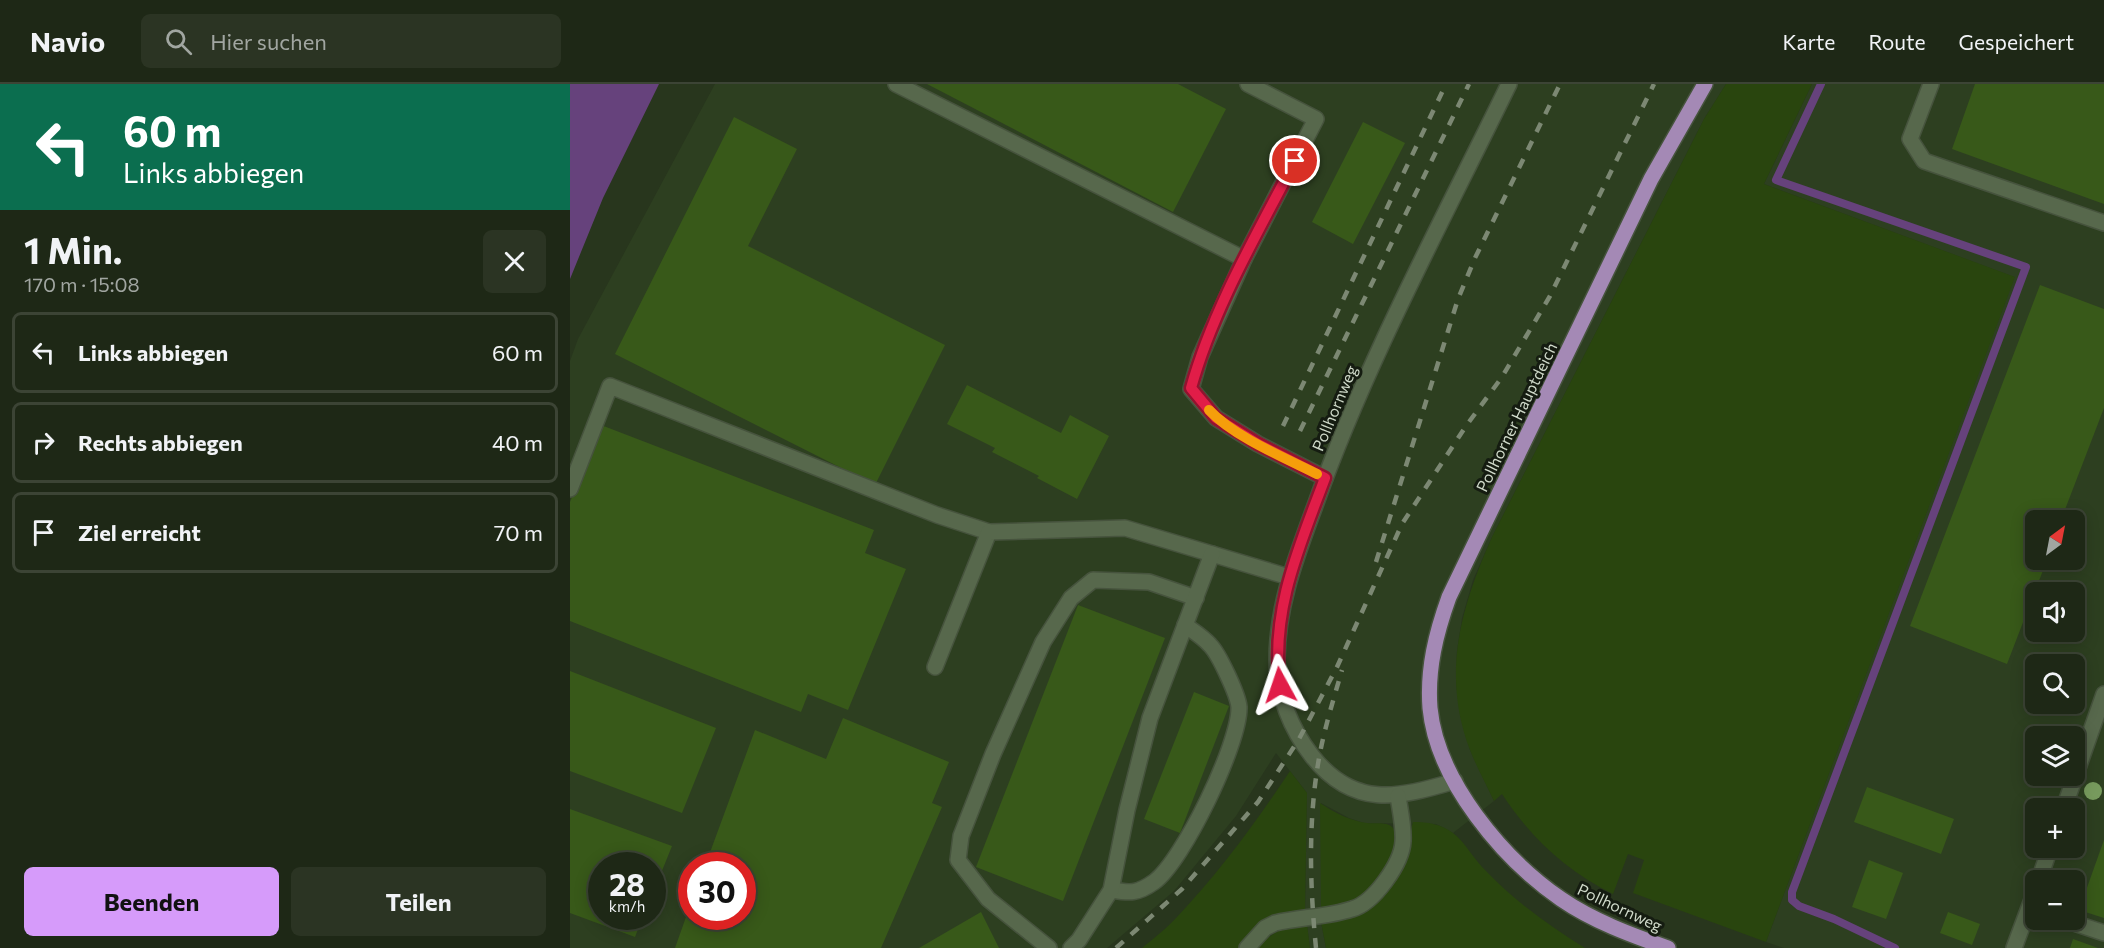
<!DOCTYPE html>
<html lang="de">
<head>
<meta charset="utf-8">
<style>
  body { margin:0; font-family:Commissioner,sans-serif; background:#2b3423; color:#f1f3f6; height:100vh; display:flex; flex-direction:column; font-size:22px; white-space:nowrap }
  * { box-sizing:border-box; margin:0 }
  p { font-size:20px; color:#a1a6a1 }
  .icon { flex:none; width:33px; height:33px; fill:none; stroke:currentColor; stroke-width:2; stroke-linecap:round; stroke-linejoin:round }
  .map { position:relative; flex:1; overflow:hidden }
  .drawer { display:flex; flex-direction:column; background:#1e2816; width:570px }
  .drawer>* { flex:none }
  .banner { background:#0b6e4f; color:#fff; overflow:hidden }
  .needle { width:39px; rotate:32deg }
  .fabs { position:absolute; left:1455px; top:426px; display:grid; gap:12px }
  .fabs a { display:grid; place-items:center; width:60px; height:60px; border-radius:9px; background:#1e2816; box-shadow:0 3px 15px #0003,0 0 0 2px #3c4435; font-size:30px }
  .speed { position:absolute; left:18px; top:768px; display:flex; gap:12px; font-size:30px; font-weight:700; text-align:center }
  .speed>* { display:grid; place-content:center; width:78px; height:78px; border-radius:50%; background:#1e2816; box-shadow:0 3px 15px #0003,0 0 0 2px #3c4435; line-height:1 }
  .speed small { font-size:15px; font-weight:400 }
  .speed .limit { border:9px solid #d22; background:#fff; color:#111 }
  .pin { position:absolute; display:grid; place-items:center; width:51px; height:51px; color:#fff; margin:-26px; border:3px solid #fff; border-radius:50%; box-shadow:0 2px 6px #0007 }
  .me { position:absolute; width:66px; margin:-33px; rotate:355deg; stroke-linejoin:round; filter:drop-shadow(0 0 4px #0008) }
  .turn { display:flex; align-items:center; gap:21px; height:126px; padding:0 24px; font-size:27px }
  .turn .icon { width:78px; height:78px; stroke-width:2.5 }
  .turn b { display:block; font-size:42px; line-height:51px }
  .round { display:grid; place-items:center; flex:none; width:63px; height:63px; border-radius:9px; background:#2b3423 }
  .head { display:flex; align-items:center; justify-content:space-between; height:102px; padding:0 24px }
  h1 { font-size:36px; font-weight:700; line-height:45px }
  .primary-button { display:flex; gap:12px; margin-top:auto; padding:12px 24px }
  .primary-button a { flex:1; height:69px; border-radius:9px; background:#d69bfa; color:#111; font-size:24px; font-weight:700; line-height:69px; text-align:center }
  .primary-button a+a { background:#2b3423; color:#f1f3f6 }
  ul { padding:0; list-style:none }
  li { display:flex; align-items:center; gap:18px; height:81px; margin:0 12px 9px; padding:0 12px; border:3px solid #3c4435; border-radius:9px }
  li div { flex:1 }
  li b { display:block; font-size:22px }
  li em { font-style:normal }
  header { display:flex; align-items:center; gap:36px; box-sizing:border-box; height:84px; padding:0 30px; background:#1e2816; border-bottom:2px solid #3c4435 }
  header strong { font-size:28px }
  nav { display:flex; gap:33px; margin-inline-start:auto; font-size:21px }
  .search { width:420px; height:54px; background:#2b3423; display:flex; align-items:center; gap:15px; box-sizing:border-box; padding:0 21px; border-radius:9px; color:#a1a6a1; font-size:22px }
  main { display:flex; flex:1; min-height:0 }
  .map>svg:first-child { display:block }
  .built { fill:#2d3f20; fill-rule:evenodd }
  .green { fill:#29450e }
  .water { fill:#66427c }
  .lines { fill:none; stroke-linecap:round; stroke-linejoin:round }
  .stream { stroke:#66427c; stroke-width:8 }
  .building { fill:#385919 }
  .minor-casing { stroke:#46533d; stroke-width:18 }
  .major-casing { stroke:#46533d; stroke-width:18 }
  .minor { stroke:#57684c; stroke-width:15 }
  .major { stroke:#a489b5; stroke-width:15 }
  .rail { stroke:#7c8873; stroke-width:4.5; stroke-dasharray:10 10; stroke-linecap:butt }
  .tree { fill:#779a5d }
  .route-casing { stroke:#92132f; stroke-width:15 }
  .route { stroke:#e11d48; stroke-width:10 }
  .slow { stroke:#f59e0b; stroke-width:10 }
  .labels { text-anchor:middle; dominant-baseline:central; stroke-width:6; stroke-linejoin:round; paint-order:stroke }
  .street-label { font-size:16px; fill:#d0daca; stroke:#151c11 }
</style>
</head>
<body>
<header>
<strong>Navio</strong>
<div class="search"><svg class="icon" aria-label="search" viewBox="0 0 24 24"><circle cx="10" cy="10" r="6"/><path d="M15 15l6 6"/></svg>Hier suchen</div>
<nav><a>Karte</a><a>Route</a><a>Gespeichert</a></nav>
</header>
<main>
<section class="drawer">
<div class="banner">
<div class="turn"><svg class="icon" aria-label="left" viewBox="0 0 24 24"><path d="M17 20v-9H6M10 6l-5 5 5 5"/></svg><div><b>60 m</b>Links abbiegen</div></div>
</div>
<div class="head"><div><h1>1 Min.</h1><p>170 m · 15:08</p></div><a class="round"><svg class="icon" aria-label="close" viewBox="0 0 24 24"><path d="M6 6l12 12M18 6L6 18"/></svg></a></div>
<ul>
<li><svg class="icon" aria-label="left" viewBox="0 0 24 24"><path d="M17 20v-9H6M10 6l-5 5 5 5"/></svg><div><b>Links abbiegen</b></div><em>60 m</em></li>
<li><svg class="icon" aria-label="right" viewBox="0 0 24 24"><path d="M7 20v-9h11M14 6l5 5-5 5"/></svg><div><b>Rechts abbiegen</b></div><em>40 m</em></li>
<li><svg class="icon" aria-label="arrive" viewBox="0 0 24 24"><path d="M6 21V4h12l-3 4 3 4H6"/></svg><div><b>Ziel erreicht</b></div><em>70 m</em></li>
</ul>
<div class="primary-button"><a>Beenden</a><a>Teilen</a></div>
</section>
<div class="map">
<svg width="1534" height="864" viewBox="0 0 1534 864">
  <rect width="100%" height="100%" fill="#28361d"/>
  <g class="built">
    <path d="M145,0h1011l-22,35 -212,418 -19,43 -11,38 -5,33 -1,32 4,31 10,36 24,51 -41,32 -17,-9 -72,-1 -15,-5 -28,-15v119l5,26h-16l-5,-37 2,-118 -31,-40 -40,63 -62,75 -67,57h-537v-587l8,-22zM32,782h50v50h-50zM122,782h50v50h-50z"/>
    <path d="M1242,0h292v864h-320l-18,-6 248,-665 -250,-93zM1466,436h38v40h-38zM1466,508h38v40h-38zM1466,580h38v40h-38zM1466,652h38v40h-38zM1466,724h38v40h-38zM1466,796h38v40h-38z"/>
  </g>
  <g class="green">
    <path d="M1156,0h86l-48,100 251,93 -249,665 -133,-49 11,-33 -16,-6 -15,40c-48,-24 -82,-56 -111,-100l-8,7c-8,-17 -17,-33 -24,-51 -29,-76 -9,-143 22,-213l212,-418z"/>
    <path d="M720,687l17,22 -2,118c-34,3 -47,8 -67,37h-96c12,-10 24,-19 35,-31 42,-44 79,-95 113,-146z"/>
    <path d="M750,719c13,9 31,18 47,20 8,1 21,-2 26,5 17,22 -27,74 -49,79 -7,2 -16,0 -23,0z"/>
    <path d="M843,738c15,0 28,2 40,11 13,10 21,27 33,38 30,31 63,55 99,77h-259l-5,-26c13,-3 29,-4 41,-9 19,-9 38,-34 44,-54 4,-12 3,-25 7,-37z"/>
    <path d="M737,840l3,24h-54c20,-18 25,-20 51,-24z"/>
  </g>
  <polygon class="water" points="0,0 89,0 33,114 0,195"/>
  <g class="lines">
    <polyline class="stream" points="1251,0 1206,96 1456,183 1222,808 1222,816 1229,822 1264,835 1325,864"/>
  </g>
  <g class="building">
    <polygon points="357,0 608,0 656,25 603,128"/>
    <polygon points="1405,0 1534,0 1534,120 1382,65"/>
    <polygon points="164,33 227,65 178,162 375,261 305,401 45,270"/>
    <polygon points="793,38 835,59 783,160 742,138"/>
    <polygon points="1470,201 1534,225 1534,324 1491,436 1466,436 1466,476 1477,476 1437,580 1340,542"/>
    <polygon points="397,301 491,349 500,331 539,352 507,415 467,394 469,392 422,368 425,364 377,340"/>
    <polygon points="31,341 304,446 295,469 336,485 278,626 238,610 231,628 0,537 0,418"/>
    <polygon points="508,521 595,554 493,817 406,783"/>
    <polygon points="0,587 146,644 112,729 0,687"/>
    <polygon points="624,608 659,622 610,749 574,735"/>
    <polygon points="273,634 379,678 362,719 372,723 311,864 105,864 121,819 122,832 172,832 172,782 135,782 185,646 256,675"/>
    <polygon points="1297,703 1384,735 1371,770 1284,738"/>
    <polygon points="0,725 102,762 83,809 82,782 32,782 32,832 73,832 65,853 0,829"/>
    <polygon points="1534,756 1534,834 1509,826"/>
    <polygon points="1299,776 1333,789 1316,835 1282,823"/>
    <polygon points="411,828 429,864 349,864"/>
    <polygon points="1378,828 1410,840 1402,861 1370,849"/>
    <polygon points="1503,855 1528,864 1500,864"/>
  </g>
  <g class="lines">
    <g class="minor-casing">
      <g id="minor">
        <polyline points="326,0 674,175 630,273 621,305 646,334 688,360 755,394"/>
        <polyline points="1361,0 1340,55 1354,77 1534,139"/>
        <polyline points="674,175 746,35 678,0"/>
        <polyline points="0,405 40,302 367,431 419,448"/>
        <polyline points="365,583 419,448 555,444 719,493"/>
        <path d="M885,697c-57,17 -101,28 -143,-25 -21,-27 -35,-61 -35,-96 0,-56 20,-105 39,-157 52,-145 126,-281 193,-419"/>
        <polyline points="1494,724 1534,610"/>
        <polyline points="1469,796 1480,764"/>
        <path d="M541,806c19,3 26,4 43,-8 29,-21 86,-139 85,-175 -1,-12 -20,-53 -29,-62 -7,-8 -17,-14 -25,-20"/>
        <polyline points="1495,836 1534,849"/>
        <polyline points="479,864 418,815 388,776 391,752 423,670 473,558 501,514 523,496 579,498 626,514"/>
        <polyline points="501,864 509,856 541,806 557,726 580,634 642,470"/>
        <path d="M677,864l18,-20 10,-5c25,-6 53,-6 77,-14 22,-6 50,-46 51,-68 1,-14 -3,-31 -5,-45"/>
        <polyline points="1444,864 1466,805"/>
      </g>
    </g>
    <g class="major-casing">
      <path id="major" d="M1098,864c-37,-13 -75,-27 -107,-49 -58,-40 -124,-118 -131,-191 -3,-39 6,-75 19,-111l202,-418 54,-95"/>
    </g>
    <use href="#minor" class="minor"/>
    <use href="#major" class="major"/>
    <g class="rail">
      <polyline points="713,342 876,0"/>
      <polyline points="730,347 899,0"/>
      <polyline points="806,478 888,215 905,174 990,0"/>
      <polyline points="546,864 612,805 688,718 729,655 767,583 832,440 896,342 932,293 980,212 1084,0"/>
      <path d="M746,864c-6,-61 -8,-123 2,-184 5,-31 15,-63 24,-94"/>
    </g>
  </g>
  <circle class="tree" cx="1523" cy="707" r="9"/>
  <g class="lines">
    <g class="route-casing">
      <path id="route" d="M710,601c-10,-74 20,-140 45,-207l-67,-34 -42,-26 -25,-30c22,-79 66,-154 104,-227"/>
    </g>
    <use href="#route" class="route"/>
    <path class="slow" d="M639,326c24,26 76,48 108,64"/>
  </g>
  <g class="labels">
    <g class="street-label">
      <text transform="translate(764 324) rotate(-67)">Pollhornweg</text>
      <text transform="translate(946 333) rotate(-64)">Pollhorner Hauptdeich</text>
      <text transform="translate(1050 823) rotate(25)">Pollhornweg</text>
    </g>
  </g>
</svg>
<div class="fabs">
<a><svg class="needle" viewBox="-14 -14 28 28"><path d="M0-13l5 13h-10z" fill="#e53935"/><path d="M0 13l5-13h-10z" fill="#a1a6a1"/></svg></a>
<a><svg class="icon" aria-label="sound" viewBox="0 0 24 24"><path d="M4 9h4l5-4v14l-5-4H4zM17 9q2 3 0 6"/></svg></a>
<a><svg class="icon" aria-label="search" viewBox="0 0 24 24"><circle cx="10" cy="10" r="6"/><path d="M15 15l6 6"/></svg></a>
<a><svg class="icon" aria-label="layers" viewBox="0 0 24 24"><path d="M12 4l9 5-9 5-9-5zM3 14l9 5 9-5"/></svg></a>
<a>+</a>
<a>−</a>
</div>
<div class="speed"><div>28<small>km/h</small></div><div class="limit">30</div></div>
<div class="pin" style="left:725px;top:77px;background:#d93025"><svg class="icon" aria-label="arrive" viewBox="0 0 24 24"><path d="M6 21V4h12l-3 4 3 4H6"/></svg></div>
<svg class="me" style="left:710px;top:601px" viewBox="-20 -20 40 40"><path d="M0-17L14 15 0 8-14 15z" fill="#e11d48" stroke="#fff" stroke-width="4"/></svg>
</div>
</main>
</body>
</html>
